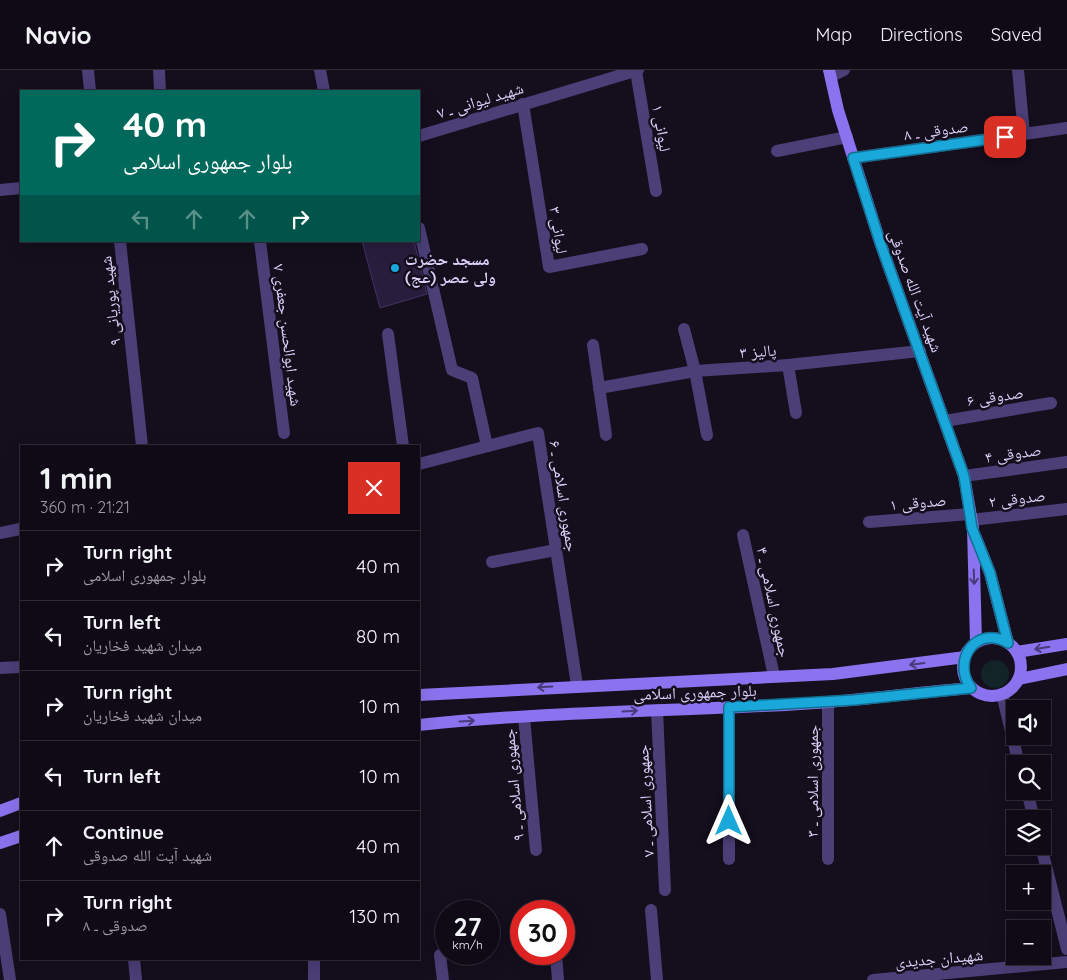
<!DOCTYPE html>
<html lang="en">
<head>
<meta charset="utf-8">
<style>
  body { margin:0; font-family:Quicksand,"Noto Naskh Arabic",sans-serif; background:#18131f; color:#f1f3f6; height:100vh; display:flex; flex-direction:column; font-size:19px; white-space:nowrap }
  * { box-sizing:border-box; margin:0 }
  p { font-size:16px; color:#9b9aa1 }
  .icon { flex:none; width:28px; height:28px; fill:none; stroke:currentColor; stroke-width:2; stroke-linecap:round; stroke-linejoin:round }
  .map { position:relative; flex:1; overflow:hidden }
  .drawer { position:absolute; left:20px; top:375px; width:400px; height:515px; display:flex; flex-direction:column; background:#0f0a16; border-radius:0px; box-shadow:0 5px 20px #0002,0 0 0 1px #2f2b35 }
  .drawer>* { flex:none }
  .top-card { position:absolute; left:20px; top:20px; width:400px; height:152px; border-radius:0px; box-shadow:0 5px 20px #0002,0 0 0 1px #2f2b35; background:#00695c; color:#fff; overflow:hidden }
  .controls { position:absolute; left:1006px; top:630px; display:grid; gap:10px }
  .controls a { display:grid; place-items:center; width:45px; height:45px; border-radius:0px; background:#0f0a16; box-shadow:0 5px 20px #0002,0 0 0 1px #2f2b35; font-size:25px }
  .speed { position:absolute; left:435px; top:830px; display:flex; gap:10px; font-size:25px; font-weight:700; text-align:center }
  .speed>* { display:grid; place-content:center; width:65px; height:65px; border-radius:50%; background:#0f0a16; box-shadow:0 5px 20px #0002,0 0 0 1px #2f2b35; line-height:1 }
  .speed small { font-size:12px; font-weight:400 }
  .speed .limit { border:8px solid #d22; background:#fff; color:#111 }
  .pin { position:absolute; display:grid; place-items:center; width:42px; height:42px; color:#fff; margin:-21px; border-radius:10px; box-shadow:0 2px 8px #0006 }
  .me { position:absolute; width:55px; margin:-28px; rotate:0deg; stroke-linejoin:round; filter:drop-shadow(0 0 4px #0008) }
  .turn { display:flex; align-items:center; gap:18px; height:105px; padding:0 20px; font-size:22px }
  .turn .icon { width:65px; height:65px; stroke-width:2.5 }
  .turn b { display:block; font-size:35px; line-height:42px }
  .lanes { display:flex; align-items:center; height:48px; padding:0 20px; background:#0003; justify-content:center; gap:25px; direction:ltr }
  .lanes .off { opacity:.35 }
  .round { display:grid; place-items:center; flex:none; width:52px; height:52px; border-radius:0px; background:#18131f }
  .summary { display:flex; align-items:center; justify-content:space-between; height:85px; padding:0 20px }
  h1 { font-size:30px; font-weight:700; line-height:38px }
  ul { padding:0; list-style:none }
  li { display:flex; align-items:center; gap:15px; height:70px; padding:0 20px; border-top:1px solid #2f2b35 }
  li div { flex:1 }
  li b { display:block; font-size:19px }
  li em { font-style:normal }
  header { display:flex; align-items:center; gap:30px; box-sizing:border-box; height:70px; padding:0 25px; background:#0f0a16; border-bottom:1px solid #2f2b35 }
  header strong { font-size:24px }
  nav { display:flex; gap:28px; margin-inline-start:auto; font-size:18px }
  .map>svg:first-child { display:block }
  .green { fill:#122427 }
  .building { fill:#281d3c; stroke:#443265 }
  .lines { fill:none; stroke-linecap:round; stroke-linejoin:round }
  .street { stroke:#4a3f77; stroke-width:12 }
  .secondary { stroke:#8a73ee; stroke-width:12 }
  .oneway { stroke:#493b7b }
  .route-casing { stroke:#116d8e; stroke-width:12 }
  .route { stroke:#1aa8db; stroke-width:9 }
  .poi-dot { fill:#1aa8db; stroke:#140e1d; stroke-width:2 }
  .labels { text-anchor:middle; dominant-baseline:central; stroke-width:5; stroke-linejoin:round; paint-order:stroke }
  .street-label { font-size:16px; fill:#dcd0f9; stroke:#140e1d }
  .poi-label { font-size:16px; font-weight:bold; fill:#dcd0f9; stroke:#140e1d; text-anchor:start }
</style>
</head>
<body>
<header>
<strong>Navio</strong>
<nav><a>Map</a><a>Directions</a><a>Saved</a></nav>
</header>
<div class="map">
<svg width="1067" height="910" viewBox="0 0 1067 910">
  <rect width="100%" height="100%" fill="#140e1d"/>
  <circle class="green" cx="995" cy="604" r="14"/>
  <polygon class="building" points="362,171 414,171 427,224 380,238"/>
  <g class="lines">
    <g class="street">
      <polyline points="88,0 90,21"/>
      <polyline points="159,0 160,21"/>
      <polyline points="320,0 324,21"/>
      <polyline points="1018,0 1024,64"/>
      <polyline points="636,1 656,121"/>
      <polyline points="831,6 844,0"/>
      <polyline points="523,34 549,197 642,179"/>
      <polyline points="419,66 638,0"/>
      <polyline points="777,81 847,67"/>
      <polyline points="853,88 1067,58"/>
      <polyline points="0,120 21,118"/>
      <polyline points="419,158 452,300 472,308 487,376"/>
      <polyline points="120,171 142,376"/>
      <polyline points="260,171 284,363"/>
      <polyline points="684,259 695,301 707,365"/>
      <polyline points="388,264 403,376"/>
      <polyline points="593,275 606,365"/>
      <polyline points="788,295 796,343"/>
      <polyline points="599,318 695,301 788,295 920,281"/>
      <polyline points="945,351 1051,333"/>
      <polyline points="419,394 538,363 577,615"/>
      <polyline points="964,406 1067,392"/>
      <polyline points="971,450 1067,439"/>
      <polyline points="869,452 970,444"/>
      <polyline points="0,463 20,459"/>
      <polyline points="743,465 774,606"/>
      <polyline points="492,492 556,480"/>
      <polyline points="0,598 21,597"/>
      <polyline points="1002,624 1019,694"/>
      <polyline points="657,640 665,820"/>
      <polyline points="524,647 536,780"/>
      <polyline points="1027,721 1034,749"/>
      <polyline points="1041,776 1067,879"/>
      <polyline points="729,789 729,637"/>
      <polyline points="828,789 828,632"/>
      <polyline points="651,840 657,910"/>
      <polyline points="0,844 10,910"/>
      <polyline points="556,884 558,910"/>
      <polyline points="440,885 443,910"/>
      <polyline points="134,889 136,910"/>
      <polyline points="314,910 314,889"/>
      <polyline points="873,910 1067,892"/>
    </g>
    <g class="secondary">
      <polyline points="829,0 838,40 881,175 964,406 973,458 976,572"/>
      <polyline points="976,468 990,503 1008,573"/>
      <circle cx="992" cy="597" r="29"/>
      <polyline points="1017,582 1067,574"/>
      <polyline points="1019,609 1067,599"/>
      <polyline points="419,625 833,604 965,587"/>
      <path d="M419,655c122,-13 245,-14 367,-20 62,-3 124,-12 185,-17"/>
      <polyline points="0,741 21,733"/>
      <polyline points="0,773 21,766"/>
    </g>
  </g>
  <defs><path id="oneway-shaft" d="M-6 0H5M1.5-3L5.5 0L1.5 3" fill="none" stroke-width="1.6" stroke-linecap="round" stroke-linejoin="round" transform="scale(1.25)"/></defs>
  <g class="oneway">
    <use href="#oneway-shaft" transform="translate(974 507) rotate(88)"/>
    <use href="#oneway-shaft" transform="translate(1042 578) rotate(171)"/>
    <use href="#oneway-shaft" transform="translate(917 594) rotate(173)"/>
    <use href="#oneway-shaft" transform="translate(545 617) rotate(177)"/>
    <use href="#oneway-shaft" transform="translate(630 641) rotate(-3)"/>
    <use href="#oneway-shaft" transform="translate(467 651) rotate(-3)"/>
  </g>
  <g class="lines">
    <g class="route-casing">
      <path id="route" d="M729,751v-114l125,-7 117,-12c-20,-28 6,-64 37,-45l-18,-70 -18,-45 -8,-52 -83,-231 -28,-87 152,-21"/>
    </g>
    <use href="#route" class="route"/>
  </g>
  <circle class="poi-dot" cx="395" cy="198" r="5"/>
  <g class="labels">
    <g class="street-label">
      <text transform="translate(480 30) rotate(-17)">شهید لیوانی ـ ۷</text>
      <text transform="translate(662 58) rotate(80)">لیوانی ۱</text>
      <text transform="translate(936 60) rotate(-8)">صدوقی ـ ۸</text>
      <text transform="translate(559 160) rotate(81)">لیوانی ۳</text>
      <text transform="translate(916 221) rotate(70)">شهید آیت الله صدوقی</text>
      <text transform="translate(110 231) rotate(-96)">شهید پوریانی ۹</text>
      <text transform="translate(288 265) rotate(83)">شهید ابوالحسن جعفری ۷</text>
      <text transform="translate(758 281) rotate(-4)">پالیز ۳</text>
      <text transform="translate(995 326) rotate(-9)">صدوقی ۶</text>
      <text transform="translate(1013 383) rotate(-8)">صدوقی ۴</text>
      <text transform="translate(564 426) rotate(81)">جمهوری اسلامی ـ ۶</text>
      <text transform="translate(1017 428) rotate(-7)">صدوقی ۲</text>
      <text transform="translate(918 432) rotate(-5)">صدوقی ۱</text>
      <text transform="translate(774 532) rotate(78)">جمهوری اسلامی ـ ۴</text>
      <text transform="translate(695 622) rotate(-2)">بلوار جمهوری اسلامی</text>
      <text transform="translate(812 711) rotate(-90)">جمهوری اسلامی ـ ۳</text>
      <text transform="translate(513 715) rotate(-95)">جمهوری اسلامی ـ ۹</text>
      <text transform="translate(645 731) rotate(-93)">جمهوری اسلامی ـ ۷</text>
      <text transform="translate(939 888) rotate(-5)">شهیدان جدیدی</text>
    </g>
    <g class="poi-label">
      <text x="405" y="189">مسجد حضرت<tspan x="405" dy="18">ولی عصر (عج)</tspan></text>
    </g>
  </g>
</svg>
<div class="controls">
<a><svg class="icon" aria-label="sound" viewBox="0 0 24 24"><path d="M4 9h4l5-4v14l-5-4H4zM17 9q2 3 0 6"/></svg></a>
<a><svg class="icon" aria-label="search" viewBox="0 0 24 24"><circle cx="10" cy="10" r="6"/><path d="M15 15l6 6"/></svg></a>
<a><svg class="icon" aria-label="layers" viewBox="0 0 24 24"><path d="M12 4l9 5-9 5-9-5zM3 14l9 5 9-5"/></svg></a>
<a>+</a>
<a>−</a>
</div>
<div class="speed"><div>27<small>km/h</small></div><div class="limit">30</div></div>
<div class="pin" style="left:1005px;top:67px;background:#d93025"><svg class="icon" aria-label="arrive" viewBox="0 0 24 24"><path d="M6 21V4h12l-3 4 3 4H6"/></svg></div>
<svg class="me" style="left:729px;top:751px" viewBox="-20 -20 40 40"><path d="M0-17L14 15 0 8-14 15z" fill="#1aa8db" stroke="#fff" stroke-width="4"/></svg>
<div class="top-card">
<div class="turn"><svg class="icon" aria-label="right" viewBox="0 0 24 24"><path d="M7 20v-9h11M14 6l5 5-5 5"/></svg><div><b>40 m</b>بلوار جمهوری اسلامی</div></div>
<div class="lanes"><svg class="icon off" aria-label="left" viewBox="0 0 24 24"><path d="M17 20v-9H6M10 6l-5 5 5 5"/></svg><svg class="icon off" aria-label="ahead" viewBox="0 0 24 24"><path d="M12 20V5M6 11l6-6 6 6"/></svg><svg class="icon off" aria-label="ahead" viewBox="0 0 24 24"><path d="M12 20V5M6 11l6-6 6 6"/></svg><svg class="icon" aria-label="right" viewBox="0 0 24 24"><path d="M7 20v-9h11M14 6l5 5-5 5"/></svg></div>
</div>
<section class="drawer">
<div class="summary"><div><h1>1 min</h1><p>360 m · 21:21</p></div><a class="round" style="background:#d93025;color:#fff"><svg class="icon" aria-label="close" viewBox="0 0 24 24"><path d="M6 6l12 12M18 6L6 18"/></svg></a></div>
<ul>
<li><svg class="icon" aria-label="right" viewBox="0 0 24 24"><path d="M7 20v-9h11M14 6l5 5-5 5"/></svg><div><b>Turn right</b><p>بلوار جمهوری اسلامی</p></div><em>40 m</em></li>
<li><svg class="icon" aria-label="left" viewBox="0 0 24 24"><path d="M17 20v-9H6M10 6l-5 5 5 5"/></svg><div><b>Turn left</b><p>میدان شهید فخاریان</p></div><em>80 m</em></li>
<li><svg class="icon" aria-label="right" viewBox="0 0 24 24"><path d="M7 20v-9h11M14 6l5 5-5 5"/></svg><div><b>Turn right</b><p>میدان شهید فخاریان</p></div><em>10 m</em></li>
<li><svg class="icon" aria-label="left" viewBox="0 0 24 24"><path d="M17 20v-9H6M10 6l-5 5 5 5"/></svg><div><b>Turn left</b></div><em>10 m</em></li>
<li><svg class="icon" aria-label="ahead" viewBox="0 0 24 24"><path d="M12 20V5M6 11l6-6 6 6"/></svg><div><b>Continue</b><p>شهید آیت الله صدوقی</p></div><em>40 m</em></li>
<li><svg class="icon" aria-label="right" viewBox="0 0 24 24"><path d="M7 20v-9h11M14 6l5 5-5 5"/></svg><div><b>Turn right</b><p>صدوقی ـ ۸</p></div><em>130 m</em></li>
</ul>
</section>
</div>
</body>
</html>
